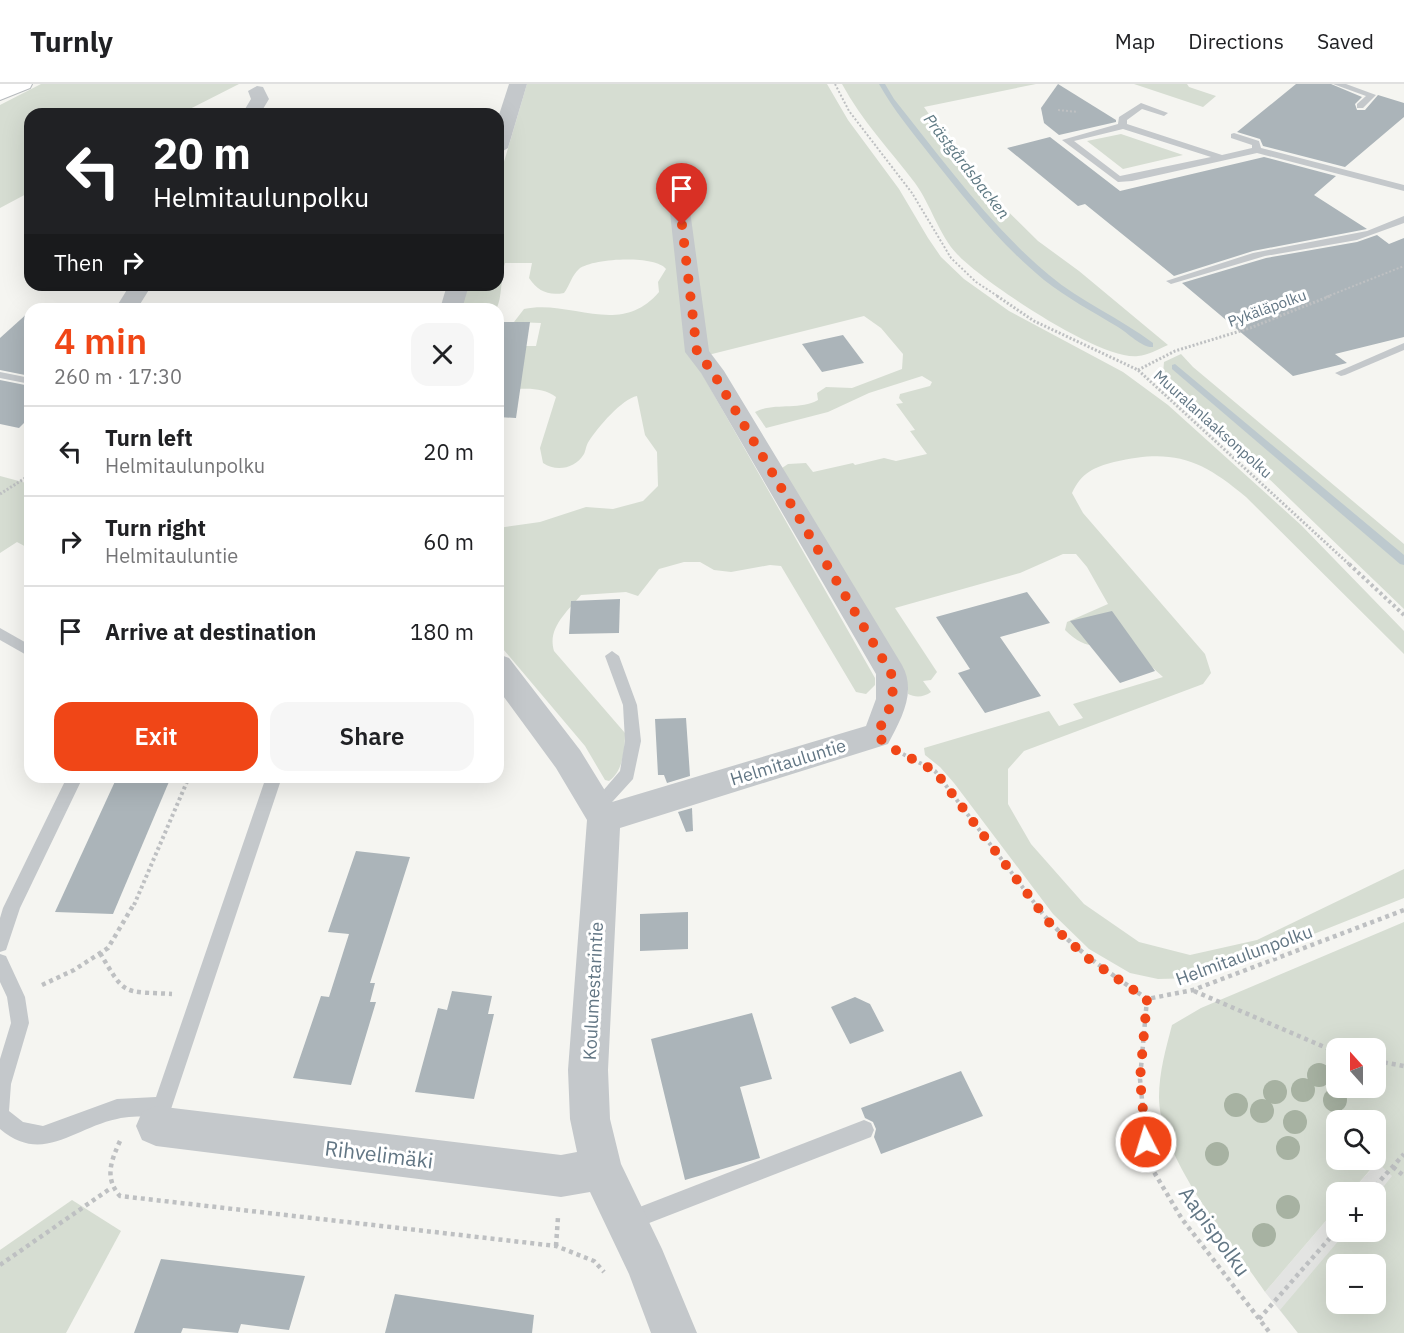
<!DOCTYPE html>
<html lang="en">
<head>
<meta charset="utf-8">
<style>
  body { margin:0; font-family:"IBM Plex Sans",sans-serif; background:#f6f6f6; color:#202124; height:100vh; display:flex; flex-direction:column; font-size:22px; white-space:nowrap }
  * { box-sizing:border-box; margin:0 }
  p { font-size:20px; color:#757577 }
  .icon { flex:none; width:33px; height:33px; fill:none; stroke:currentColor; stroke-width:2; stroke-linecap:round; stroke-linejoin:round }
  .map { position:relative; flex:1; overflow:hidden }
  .drawer { position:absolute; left:24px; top:219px; width:480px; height:480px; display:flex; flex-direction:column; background:#fff; border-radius:18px; box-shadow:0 6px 24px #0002 }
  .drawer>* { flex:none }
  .guide { position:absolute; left:24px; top:24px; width:480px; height:183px; border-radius:18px; box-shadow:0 6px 24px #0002; background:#202124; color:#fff; overflow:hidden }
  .needle { width:39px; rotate:339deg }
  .tools { position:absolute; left:1326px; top:954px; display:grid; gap:12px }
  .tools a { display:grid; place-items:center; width:60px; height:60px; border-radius:12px; background:#fff; box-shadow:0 6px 24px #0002; font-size:30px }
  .pin { position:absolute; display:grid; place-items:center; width:51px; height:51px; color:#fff; margin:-62px -26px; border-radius:50% 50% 50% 0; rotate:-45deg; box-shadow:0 0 6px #0007 }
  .pin .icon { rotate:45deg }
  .me { position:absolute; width:66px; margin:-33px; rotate:355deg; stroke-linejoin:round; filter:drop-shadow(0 0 4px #0008) }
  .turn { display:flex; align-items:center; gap:21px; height:126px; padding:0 30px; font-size:27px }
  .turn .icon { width:78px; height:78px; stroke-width:2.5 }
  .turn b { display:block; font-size:42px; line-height:51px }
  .then { display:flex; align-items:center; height:57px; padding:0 30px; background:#0003; gap:12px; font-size:22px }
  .round { display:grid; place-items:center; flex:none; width:63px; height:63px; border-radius:18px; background:#f6f6f6 }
  .headline { display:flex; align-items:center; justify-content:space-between; height:102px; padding:0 30px }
  h1 { font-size:36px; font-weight:600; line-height:45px; color:#f04617 }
  .primary-button { display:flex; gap:12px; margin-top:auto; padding:12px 30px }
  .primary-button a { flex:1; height:69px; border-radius:18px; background:#f04617; color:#fff; font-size:24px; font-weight:600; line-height:69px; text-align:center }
  .primary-button a+a { background:#f6f6f6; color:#202124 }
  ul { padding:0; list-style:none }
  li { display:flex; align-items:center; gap:18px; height:90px; padding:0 30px; border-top:2px solid #e0e0e0 }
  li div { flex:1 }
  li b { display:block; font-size:22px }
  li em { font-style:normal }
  header { display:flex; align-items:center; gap:36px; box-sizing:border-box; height:84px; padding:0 30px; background:#fff; border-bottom:2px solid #e0e0e0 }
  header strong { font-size:28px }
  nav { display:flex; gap:33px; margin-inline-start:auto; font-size:21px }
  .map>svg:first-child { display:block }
  .built { fill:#e3e4e2; fill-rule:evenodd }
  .green { fill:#d6ddd2; fill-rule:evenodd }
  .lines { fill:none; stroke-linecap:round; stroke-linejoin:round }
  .stream { fill:#bdc9ce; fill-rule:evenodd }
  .building { fill:#abb4b9 }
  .trunk-casing { stroke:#b6babd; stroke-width:2 }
  .motorway-casing { stroke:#b6babd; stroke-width:2 }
  .path-far3 { stroke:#bec0c2; stroke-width:2; stroke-dasharray:2 2; stroke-linecap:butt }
  .path-far2 { stroke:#bec0c2; stroke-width:3; stroke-dasharray:2 2; stroke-linecap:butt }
  .path-far1 { stroke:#bec0c2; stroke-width:4; stroke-dasharray:3 3; stroke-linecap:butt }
  .path { stroke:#bec0c2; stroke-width:4.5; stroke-dasharray:4 4; stroke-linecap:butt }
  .service { fill:#c4c8cb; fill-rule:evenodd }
  .minor { fill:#c4c8cb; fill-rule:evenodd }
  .trunk { fill:#fff; fill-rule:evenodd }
  .motorway { fill:#fff; fill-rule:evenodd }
  .tree { fill:#a7b2a2 }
  .route { stroke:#f04617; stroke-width:10; stroke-dasharray:0 18 }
  .labels { text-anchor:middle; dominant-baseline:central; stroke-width:6; stroke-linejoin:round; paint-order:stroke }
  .far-street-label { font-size:15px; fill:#627684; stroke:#fff }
  .far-water-label { font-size:16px; font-style:italic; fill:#5d7882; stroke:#fff }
  .street-label { font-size:18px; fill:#627684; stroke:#fff }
  .near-street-label { font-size:21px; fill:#627684; stroke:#fff }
</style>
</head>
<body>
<header>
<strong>Turnly</strong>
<nav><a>Map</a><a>Directions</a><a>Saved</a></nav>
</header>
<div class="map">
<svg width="1404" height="1249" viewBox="0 0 1404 1249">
  <rect width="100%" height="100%" fill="#f5f5f1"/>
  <path class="built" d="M1404,1048v201h-106l-33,-41 71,-83v23h40v-40h-25zM1336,1180h40v40h-40z"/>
  <g class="green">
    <polygon points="41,0 239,0 180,30 30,30 30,108 0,124 0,21"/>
    <path d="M527,0h300l21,36 51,69 29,49 13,19 23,22 45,32 114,61 45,33 133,120 103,106v23l-158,-157c-45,-38 -73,-49 -132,-35 -20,5 -33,11 -42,31l11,20 122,141 6,19 -8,11 -179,67 -16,18v35l23,40 53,60 55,38 51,13 67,-15 147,-71v29l-163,65 -46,15 -37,1 -28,-6 -41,-24 -36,-35 -99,-131 -14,-16 -15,-12 -1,-7 125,-37 10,15 24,-8 -10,-14 90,-27 -40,-36c-26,6 -38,9 -58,-11l2,-8 41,-18 -21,-37 -11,-13h-13l-43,19 -125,35 42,64 -6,8 -8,1 8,11c-7,5 -15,6 -23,2v-7l-126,-219 6,-4 18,-1 7,9 40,-9 2,2 29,-7 12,3 31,-7 -17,-23 5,-1 -19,-26 7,-1 -4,-5 1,-4 30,-8 2,-4 -10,-6 -53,17 -41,19 -62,16 -11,-16c19,-10 43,-1 63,-12l-1,-7 9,-6 26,1 50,-19 1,-15 -22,-26 -17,-12 -156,39 -11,10 178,313v7l-9,9 -10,-2 -75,-126 -11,-1 -39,7 -17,-2 -14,-8h-16l-25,7 -21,27 -12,-4 -45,3c-14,17 -34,33 -27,56l71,82c0,17 -2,38 -16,48l-4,-1 -20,-34 -87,-103v-115l42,-6 46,-15 27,2 30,-8 15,-15 -1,-34 -12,-17 -8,-39c-15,3 -39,31 -48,45 -3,4 -3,9 -5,13 -9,15 -28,18 -41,9l-3,-15 16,-51c-16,-12 -38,-8 -58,-6l3,-45h35l5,-23 -27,-1 10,-13c47,-10 96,29 135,-17l-1,-10 8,-13c-11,-14 -73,-11 -87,0 -7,6 -9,16 -15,24 -16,3 -26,-2 -35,-15l3,-15h-27c-4,12 -3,38 -9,46h-36l7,-24h31v-103z"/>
    <path d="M842,0h194l-112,23 49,70 65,64 41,30 89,74c-9,4 -20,10 -30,11 -37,5 -155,-74 -181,-102 -18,-19 -26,-49 -42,-71 -25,-33 -53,-62 -73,-99z"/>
    <polygon points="1134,0 1187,0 1189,3 1216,12 1203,23"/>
    <polygon points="1121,50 1183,71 1123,85 1087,57"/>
    <polygon points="1181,270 1193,283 1404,460 1404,525 1239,366 1171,308 1163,289 1164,278"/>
    <polygon points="0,392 30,400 30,465 17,458 0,469"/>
    <path d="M1404,838v411h-106l-18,-23 66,-78h30v-36l16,-20 -15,-14 -26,30h-15v17l-71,83c-34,-50 -106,-134 -106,-195 0,-25 7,-49 13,-72l29,-17zM1336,964h40v40h-40zM1336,1036h40v40h-40zM1336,1180h40v40h-40z"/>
    <polygon points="72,1116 121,1147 66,1249 0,1249 0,1166"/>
  </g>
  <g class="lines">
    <g class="stream">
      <path d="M879,0h6l9,15c49,61 95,126 155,176 32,27 71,43 104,68v4c-11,1 -25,-14 -35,-20 -25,-15 -51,-29 -74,-47 -44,-36 -79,-81 -114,-125 -18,-23 -37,-46 -51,-71z"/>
      <polygon points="1175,280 1404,471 1404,481 1400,480 1172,285 1172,281"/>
    </g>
  </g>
  <g class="building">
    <polygon points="1058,0 1116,36 1116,38 1059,51 1044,39 1041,24"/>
    <polygon points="1296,0 1331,0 1362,13 1355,20 1357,26 1365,26 1378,11 1404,19 1404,33 1345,83 1263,62 1260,55 1237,48"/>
    <polygon points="1050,53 1120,107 1264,73 1336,92 1314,111 1367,145 1253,167 1174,192 1085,120 1078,122 1007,64"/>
    <polygon points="1377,151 1389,160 1404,154 1404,253 1335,270 1347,279 1293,292 1182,199 1266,174 1357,158"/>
    <polygon points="30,227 30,292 0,286 0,254"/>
    <polygon points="498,238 530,238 516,334 498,333"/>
    <polygon points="843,251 864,279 822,288 802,260"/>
    <polygon points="0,296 30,302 30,333 19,344 0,340"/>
    <polygon points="1027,508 1050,539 1000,553 1041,612 985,629 958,589 970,585 936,533"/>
    <polygon points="620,515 619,549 569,550 571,517"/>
    <polygon points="1112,527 1155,587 1120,599 1070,537"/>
    <polygon points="686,634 690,692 667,699 664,691 658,691 655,635"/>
    <polygon points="117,693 171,693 113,830 55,828"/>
    <polygon points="692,724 693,747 686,748 678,728"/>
    <polygon points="356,767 410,773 370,899 375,899 370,918 376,918 351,1001 293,994 321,912 329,913 349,850 328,848"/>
    <polygon points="688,828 688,865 640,867 640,830"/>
    <polygon points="452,907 492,912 488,930 494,930 474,1015 415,1008 438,924 447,926"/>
    <polygon points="855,913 870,920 884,947 850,960 831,923"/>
    <polygon points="752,929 772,995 740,1003 760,1074 685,1096 651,955"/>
    <polygon points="961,987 983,1032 881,1070 874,1053 876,1045 873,1038 865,1034 861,1024"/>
    <polygon points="161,1175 305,1192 289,1246 241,1240 238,1249 183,1244 181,1249 134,1249"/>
    <polygon points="395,1210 534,1231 532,1249 385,1249"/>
  </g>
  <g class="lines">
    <g class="trunk-casing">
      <polygon id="trunk" points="0,0 16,0 14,4 0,9"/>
    </g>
    <g class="motorway-casing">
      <polygon id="motorway" points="7,0 32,0 30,4 0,16 0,3"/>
    </g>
    <g class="path-far3">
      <polyline points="835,0 849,27 912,109 951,174 976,198 999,213"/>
      <polyline points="1058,26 1078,28"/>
      <polyline points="1326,213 1404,182"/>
    </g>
    <g class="path-far2">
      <polyline points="997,212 1034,237 1138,286 1351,482"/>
      <polyline points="1138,286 1175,267 1250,244 1330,212"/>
      <polyline points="0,410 30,391"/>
    </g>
    <g class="path-far1">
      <polyline points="1349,480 1404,531"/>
      <polyline points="903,670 935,687 1036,821"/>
      <polyline points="134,821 189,693"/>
    </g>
    <g class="path">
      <path d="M1035,820c30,40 71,66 112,95l46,-9 211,-80"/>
      <path d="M100,869c26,44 22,38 72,41"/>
      <polyline points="42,901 74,886 108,864 134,820"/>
      <polyline points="1194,907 1336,968"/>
      <polyline points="1147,915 1140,995 1148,1078 1182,1135 1270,1249"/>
      <polyline points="1376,977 1404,982"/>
      <path d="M120,1057c-9,20 -16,37 0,55l436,50 38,15 10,11"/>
      <polyline points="1393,1083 1404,1092"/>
      <polyline points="1370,1108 1404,1070"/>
      <polyline points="556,1162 558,1133"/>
      <polyline points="0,1181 111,1104"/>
      <polyline points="1259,1235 1336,1147"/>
    </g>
    <g class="service">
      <polygon points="1333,0 1346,0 1376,11 1363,24 1357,24 1357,20 1366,12"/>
      <path d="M1141,19l27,10 -4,3 -22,-7 -15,11v4l95,31 30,-7v-3l-21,-7v-4l3,-1 25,8 2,7 143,37v6l-147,-38 -125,28 -14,1 -56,-42 56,-16 1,-7zM1123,45l88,28 -91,19 -46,-35z"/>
      <polygon points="1404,132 1404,139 1357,156 1265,172 1171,200 1166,197 1253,169 1367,147"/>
      <polygon points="1404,259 1404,266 1345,291 1341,292 1335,289"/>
      <polygon points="0,288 30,294 30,300 0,294"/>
      <polygon points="0,544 30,561 30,573 0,556"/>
      <polygon points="612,567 619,572 637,621 641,657 633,695 603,728 597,730 591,728 589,723 620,687 625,657 623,621 605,572"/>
      <polygon points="67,693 83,693 20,824 6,866 0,868 0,834 3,824"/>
      <path d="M266,693h16l-119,356 -7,3 -7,-3 -3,-7 4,-10c-11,1 -23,0 -33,3 -44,9 -74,46 -117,10v-70l11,-36 -4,-26 -7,-15v-28l6,2 19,41 4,26 -18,61 -2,27 14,11 20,4 74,-27 39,-2z"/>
      <polygon points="864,1036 871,1039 874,1046 871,1053 626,1148 619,1145 616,1138 619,1131"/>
    </g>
    <g class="minor">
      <polygon points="509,0 527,0 508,64 498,70 498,34"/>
      <polygon points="257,2 263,3 269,15 260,30 242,30 251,15 248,7"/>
      <path d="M685,102l7,2 3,4 -6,11 20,148 15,20 178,294c15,27 -1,54 -14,79l-268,84 -12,242 2,49 11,45 41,85 35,84h-46l-22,-59 -39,-82 -29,5 -405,-51 -14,-6 -6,-14 6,-14 14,-6 405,49 16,-3 -7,-33 -2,-49 19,-250 -31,-52 -58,-79v-35l11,4 71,92 32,52 254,-76 10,-27v-25l-175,-301 -16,-21 -16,-149 9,-15z"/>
      <polygon points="130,201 152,201 137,225 115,225"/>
      <polygon points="447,201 469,201 462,225 440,225"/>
    </g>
    <use href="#trunk" class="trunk"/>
    <use href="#motorway" class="motorway"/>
  </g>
  <g class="tree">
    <circle cx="1319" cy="991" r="12"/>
    <circle cx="1303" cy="1006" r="12"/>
    <circle cx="1275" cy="1008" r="12"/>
    <circle cx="1335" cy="1016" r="12"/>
    <circle cx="1236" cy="1021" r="12"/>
    <circle cx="1262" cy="1027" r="12"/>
    <circle cx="1295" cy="1038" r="12"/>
    <circle cx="1288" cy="1064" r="12"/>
    <circle cx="1217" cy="1070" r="12"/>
    <circle cx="1288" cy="1123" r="12"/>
    <circle cx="1264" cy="1151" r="12"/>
  </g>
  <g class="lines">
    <path class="route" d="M682,141l15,127 15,19 179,302c5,28 -2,38 -15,62l14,12 45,24 116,154 39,35 57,39 -7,80 6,63"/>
  </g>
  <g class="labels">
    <g class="far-street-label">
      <text transform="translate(1267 224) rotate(-20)">Pykäläpolku</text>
      <text transform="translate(1213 340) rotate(42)">Muuralanlaaksonpolku</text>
    </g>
    <g class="far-water-label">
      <text transform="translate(967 82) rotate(52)">Prästgårdsbacken</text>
    </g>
    <g class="street-label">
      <text transform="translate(788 678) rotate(-17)">Helmitauluntie</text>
      <text transform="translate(1244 871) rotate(-20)">Helmitaulunpolku</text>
      <text transform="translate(593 907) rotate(-87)">Koulumestarintie</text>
    </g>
    <g class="near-street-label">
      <text transform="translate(379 1070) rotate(7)">Rihvelimäki</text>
      <text transform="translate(1215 1147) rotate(54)">Aapispolku</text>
    </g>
  </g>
</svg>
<div class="tools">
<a><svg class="needle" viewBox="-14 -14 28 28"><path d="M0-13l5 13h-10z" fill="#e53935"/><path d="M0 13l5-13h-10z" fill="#757577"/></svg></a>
<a><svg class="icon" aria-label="search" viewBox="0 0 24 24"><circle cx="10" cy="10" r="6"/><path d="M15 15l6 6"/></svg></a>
<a>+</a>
<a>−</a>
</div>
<div class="pin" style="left:682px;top:141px;background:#d93025"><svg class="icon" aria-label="arrive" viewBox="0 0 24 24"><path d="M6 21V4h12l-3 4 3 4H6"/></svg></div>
<svg class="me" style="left:1146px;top:1058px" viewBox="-20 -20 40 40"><circle r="17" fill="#f04617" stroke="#fff" stroke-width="3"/><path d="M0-11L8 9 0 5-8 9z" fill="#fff"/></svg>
<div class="guide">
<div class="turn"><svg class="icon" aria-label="left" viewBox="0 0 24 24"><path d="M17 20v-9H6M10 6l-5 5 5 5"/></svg><div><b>20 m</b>Helmitaulunpolku</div></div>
<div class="then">Then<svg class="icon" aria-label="right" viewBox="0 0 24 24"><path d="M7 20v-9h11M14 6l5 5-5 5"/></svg></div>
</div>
<section class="drawer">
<div class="headline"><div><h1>4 min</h1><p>260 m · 17:30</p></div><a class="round"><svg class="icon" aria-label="close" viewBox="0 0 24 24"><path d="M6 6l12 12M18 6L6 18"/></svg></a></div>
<ul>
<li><svg class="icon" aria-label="left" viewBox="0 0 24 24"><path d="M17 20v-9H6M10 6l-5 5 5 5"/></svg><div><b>Turn left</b><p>Helmitaulunpolku</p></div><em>20 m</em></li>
<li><svg class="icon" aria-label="right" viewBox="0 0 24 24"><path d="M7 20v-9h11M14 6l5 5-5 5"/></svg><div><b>Turn right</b><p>Helmitauluntie</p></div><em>60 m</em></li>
<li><svg class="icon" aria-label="arrive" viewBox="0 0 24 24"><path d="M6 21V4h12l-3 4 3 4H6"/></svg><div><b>Arrive at destination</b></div><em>180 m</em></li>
</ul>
<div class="primary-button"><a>Exit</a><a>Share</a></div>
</section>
</div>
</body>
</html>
